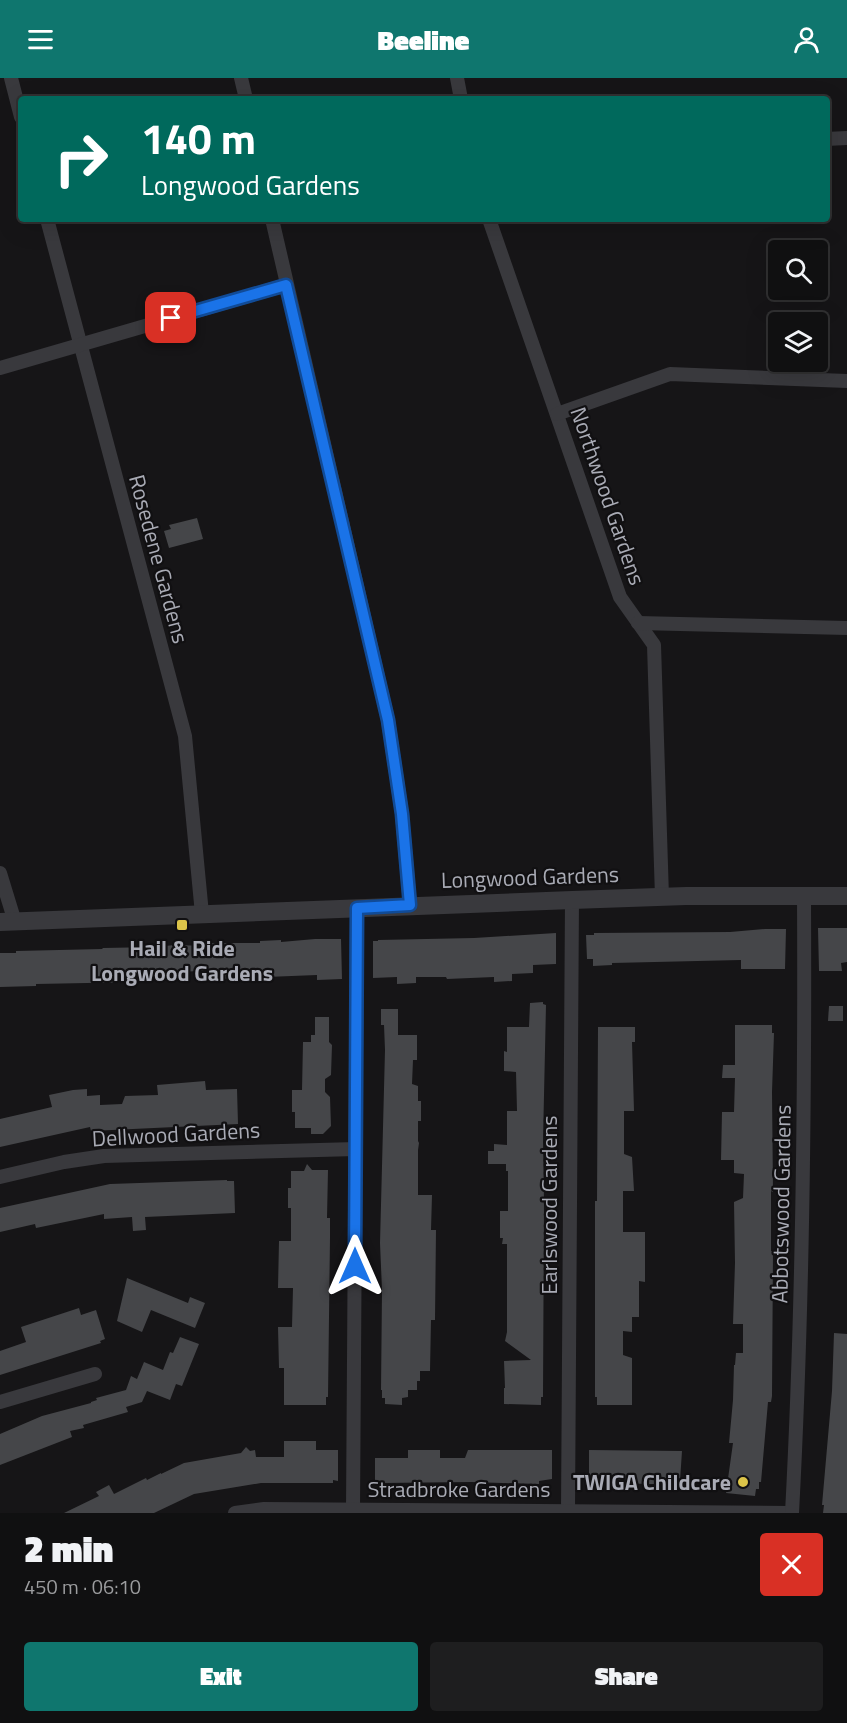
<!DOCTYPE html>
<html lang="en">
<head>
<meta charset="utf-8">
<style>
  body { margin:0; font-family:"Titillium Web",sans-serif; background:#1e1e1f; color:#f1f3f6; height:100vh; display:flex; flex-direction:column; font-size:22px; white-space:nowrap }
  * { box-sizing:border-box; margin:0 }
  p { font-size:20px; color:#9c9d9f }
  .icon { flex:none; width:33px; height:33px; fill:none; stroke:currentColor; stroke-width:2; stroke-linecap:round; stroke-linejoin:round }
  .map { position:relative; height:1435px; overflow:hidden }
  .details { display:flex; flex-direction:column; background:#101011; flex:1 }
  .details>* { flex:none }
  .hud { position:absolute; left:18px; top:18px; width:812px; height:126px; border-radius:6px; box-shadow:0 6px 24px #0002,0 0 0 2px #303031; background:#00695c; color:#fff; overflow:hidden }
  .buttons { position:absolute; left:768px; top:162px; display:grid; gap:12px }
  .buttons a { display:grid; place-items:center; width:60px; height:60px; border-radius:6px; background:#101011; box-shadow:0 6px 24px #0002,0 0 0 2px #303031; font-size:30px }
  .pin { position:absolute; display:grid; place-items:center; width:51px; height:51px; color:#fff; margin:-26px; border-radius:12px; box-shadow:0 3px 9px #0006 }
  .me { position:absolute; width:66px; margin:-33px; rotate:0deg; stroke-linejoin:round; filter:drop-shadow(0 0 4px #0008) }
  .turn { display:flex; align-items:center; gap:21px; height:126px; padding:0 24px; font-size:27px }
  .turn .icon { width:78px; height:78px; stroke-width:2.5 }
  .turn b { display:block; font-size:42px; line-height:51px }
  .round { display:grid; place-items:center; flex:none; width:63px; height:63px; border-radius:6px; background:#1e1e1f }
  .summary { display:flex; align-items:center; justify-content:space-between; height:102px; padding:0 24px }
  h1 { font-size:36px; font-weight:800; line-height:45px }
  .primary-button { display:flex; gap:12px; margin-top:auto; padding:12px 24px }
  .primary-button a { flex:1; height:69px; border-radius:6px; background:#0f766e; color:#fff; font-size:24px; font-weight:800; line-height:69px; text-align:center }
  .primary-button a+a { background:#1e1e1f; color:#f1f3f6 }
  header { display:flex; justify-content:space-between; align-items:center; height:78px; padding:0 24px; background:#0f766e; color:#fff; font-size:27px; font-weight:800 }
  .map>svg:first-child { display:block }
  .building { fill:#454649 }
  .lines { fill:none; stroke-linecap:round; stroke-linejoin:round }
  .minor { stroke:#39393d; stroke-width:14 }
  .tertiary { stroke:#39393d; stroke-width:18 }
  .route-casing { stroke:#114b97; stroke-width:15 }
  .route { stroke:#1a73e8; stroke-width:10 }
  .poi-dot { fill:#dcc449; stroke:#111012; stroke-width:2 }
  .labels { text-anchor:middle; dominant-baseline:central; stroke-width:4.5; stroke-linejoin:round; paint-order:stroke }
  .street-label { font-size:22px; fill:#a9abb5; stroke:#111012 }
  .poi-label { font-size:22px; font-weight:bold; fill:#a9abb5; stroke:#111012 }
</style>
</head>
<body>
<header><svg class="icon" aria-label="menu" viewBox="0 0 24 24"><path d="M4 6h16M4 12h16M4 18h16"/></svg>Beeline<svg class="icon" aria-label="person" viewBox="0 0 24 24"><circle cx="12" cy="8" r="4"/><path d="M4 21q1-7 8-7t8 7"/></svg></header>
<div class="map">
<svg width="847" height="1435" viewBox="0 0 847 1435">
  <rect width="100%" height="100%" fill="#161517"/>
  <g class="building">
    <polygon points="197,440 203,461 169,470 164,453 171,451 169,447"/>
    <polygon points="818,850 847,850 847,884 841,885 842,893 819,893"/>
    <polygon points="765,851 786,851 785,891 741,891 741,882 612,885 612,887 593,888 593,881 587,881 586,857 594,857 594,855 730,854"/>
    <polygon points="556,855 556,886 533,887 533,895 512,896 512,903 494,904 494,899 447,901 446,899 416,899 416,905 397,906 397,899 373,900 373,863 378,863 378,862 474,860"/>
    <polygon points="315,861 341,861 342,901 317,902 317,897 220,901 219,892 138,896 139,904 36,906 36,908 0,909 0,875 16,875 16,873 102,871 103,870 155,869 175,867 208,868 208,865 260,865 260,863 281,862 281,864"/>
    <polygon points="543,924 543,926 546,927 543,1063 544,1124 543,1319 541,1319 541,1327 504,1326 504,1310 505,1310 504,1283 531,1282 505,1263 507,1254 507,1166 502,1166 503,1160 500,1160 500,1133 508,1133 508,1093 506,1093 506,1086 488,1086 488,1073 494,1073 494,1066 507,1067 507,1033 517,1033 516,994 504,993 504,973 507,974 507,949 529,949 530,925"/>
    <polygon points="829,928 843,928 843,943 828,943"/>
    <polygon points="381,931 398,931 398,957 417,957 417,982 413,982 412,1006 418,1008 418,1023 421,1023 421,1043 418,1043 418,1063 419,1065 418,1072 418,1117 432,1117 431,1152 436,1152 435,1242 431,1242 430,1293 420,1293 420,1303 417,1303 417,1312 408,1312 408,1319 402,1320 402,1327 385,1326 385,1320 382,1320 382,1312 381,1312 382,1212 380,1165 385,972 384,947 381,947"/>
    <polygon points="315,939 329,939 329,964 332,967 331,997 325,1001 325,1014 330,1019 331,1048 323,1056 311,1056 311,1050 295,1050 295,1034 292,1034 292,1012 302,1012 303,964 311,964 311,957 315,957"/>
    <polygon points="735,947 772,947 772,955 774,955 772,1014 773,1114 771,1113 771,1173 773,1173 772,1318 771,1324 768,1324 761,1404 759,1404 759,1411 756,1411 755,1418 726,1415 733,1365 729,1365 733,1322 734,1287 735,1287 736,1275 743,1275 743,1246 733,1246 735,1185 734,1124 743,1120 744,1096 734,1095 734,1082 721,1082 722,1034 734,1034 735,1000 722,1000 723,987 735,987"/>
    <polygon points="598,949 635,949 635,964 632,964 634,1033 624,1033 624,1076 632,1079 634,1113 623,1113 623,1154 645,1154 645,1204 639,1203 639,1239 632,1239 632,1254 623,1253 623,1277 632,1280 632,1327 597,1327 597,1319 595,1319 595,1123 597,1123"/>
    <polygon points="205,1003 206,1012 237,1011 238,1046 91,1053 90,1049 0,1069 0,1041 52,1029 49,1017 73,1012 87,1011 87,1018 100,1017 100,1027 122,1026 125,1018 158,1017 157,1007"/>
    <polygon points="307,1086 312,1092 328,1092 327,1140 330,1140 330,1160 328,1319 326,1319 326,1327 284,1327 284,1290 279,1290 278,1249 292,1249 293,1210 278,1210 279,1163 291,1163 291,1130 288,1130 288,1110 291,1110 291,1093 304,1093"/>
    <polygon points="227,1102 227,1103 234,1103 235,1135 145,1139 146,1152 133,1153 132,1139 104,1141 104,1136 36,1150 35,1146 0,1154 0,1130 110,1106"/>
    <polygon points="127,1200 188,1225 190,1219 205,1225 195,1250 151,1232 142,1254 117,1243"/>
    <polygon points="79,1230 81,1237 96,1232 105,1261 100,1263 101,1265 0,1297 0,1273 26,1264 21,1249"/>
    <polygon points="834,1255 847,1256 847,1435 823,1435 824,1427 822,1427 832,1313"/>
    <polygon points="180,1259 199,1266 182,1308 176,1306 170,1322 147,1313 142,1324 126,1329 128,1334 83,1347 84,1350 70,1353 72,1359 0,1387 0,1356 42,1338 91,1325 91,1324 97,1322 96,1320 126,1312 131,1298 137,1301 144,1284 163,1292 170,1274 173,1275"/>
    <polygon points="284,1363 316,1363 316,1372 338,1372 338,1403 333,1402 333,1405 261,1405 194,1416 154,1435 64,1435 99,1418 96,1414 109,1407 114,1416 146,1400 147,1402 161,1395 161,1396 184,1385 241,1375 246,1369 250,1373 255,1372 256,1379 284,1379"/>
    <polygon points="408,1372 440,1372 440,1380 465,1380 468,1372 552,1372 552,1401 539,1403 539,1406 471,1404 382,1405 382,1403 375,1403 375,1380 408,1380"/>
    <polygon points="589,1372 682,1373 680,1403 664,1404 664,1406 648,1406 589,1404"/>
  </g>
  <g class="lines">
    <g class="minor">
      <polyline points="11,0 21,39"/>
      <polyline points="241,0 246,21"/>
      <polyline points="457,0 461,21"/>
      <polyline points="826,61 847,60"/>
      <polyline points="47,141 185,658 202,836"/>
      <polyline points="272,141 388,642 402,736 410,827"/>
      <polyline points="489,141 620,519 654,567 662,819"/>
      <polyline points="0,290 286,207"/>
      <polyline points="557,336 670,296 847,303"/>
      <polyline points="638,545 847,550"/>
      <polyline points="0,795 15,844"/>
      <polyline points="0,1099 64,1084 104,1078 356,1071"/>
      <polyline points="0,1324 95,1296"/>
      <polyline points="568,1432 572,822"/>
      <polyline points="353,1433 357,830"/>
      <polyline points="235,1435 264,1431 790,1435"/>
      <path d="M792,1435c11,-206 13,-411 12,-617"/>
    </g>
    <polyline class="tertiary" points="0,844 572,822 686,818 847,818"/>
  </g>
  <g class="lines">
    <g class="route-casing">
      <polyline id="route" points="171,240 286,207 388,642 402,736 410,827 357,830 355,1188"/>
    </g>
    <use href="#route" class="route"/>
  </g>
  <g class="poi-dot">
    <rect x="176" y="841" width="12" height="12" rx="3"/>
    <circle cx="743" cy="1404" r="6"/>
  </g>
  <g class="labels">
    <g class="street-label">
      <text transform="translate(608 418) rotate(71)">Northwood Gardens</text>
      <text transform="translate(159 481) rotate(75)">Rosedene Gardens</text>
      <text transform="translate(530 799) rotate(-2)">Longwood Gardens</text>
      <text transform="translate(176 1056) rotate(-3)">Dellwood Gardens</text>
      <text transform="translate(781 1126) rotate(-89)">Abbotswood Gardens</text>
      <text transform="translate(549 1127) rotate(-90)">Earlswood Gardens</text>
      <text x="459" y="1411">Stradbroke Gardens</text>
    </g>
    <g class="poi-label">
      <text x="182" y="870">Hail &amp; Ride<tspan x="182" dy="25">Longwood Gardens</tspan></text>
      <text x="731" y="1404" text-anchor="end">TWIGA Childcare</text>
    </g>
  </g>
</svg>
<div class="buttons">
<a><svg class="icon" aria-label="search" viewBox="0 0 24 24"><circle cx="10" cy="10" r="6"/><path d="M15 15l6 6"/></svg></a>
<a><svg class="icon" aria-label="layers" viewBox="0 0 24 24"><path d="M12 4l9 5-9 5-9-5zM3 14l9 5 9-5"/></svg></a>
</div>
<div class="pin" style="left:171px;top:240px;background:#d93025"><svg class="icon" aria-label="arrive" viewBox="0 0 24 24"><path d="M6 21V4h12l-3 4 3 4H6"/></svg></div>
<svg class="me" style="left:355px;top:1188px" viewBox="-20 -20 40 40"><path d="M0-17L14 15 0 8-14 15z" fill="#1a73e8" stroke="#fff" stroke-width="4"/></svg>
<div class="hud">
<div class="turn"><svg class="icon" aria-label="right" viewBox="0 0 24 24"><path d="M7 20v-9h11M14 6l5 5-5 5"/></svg><div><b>140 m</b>Longwood Gardens</div></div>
</div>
</div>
<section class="details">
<div class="summary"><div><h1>2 min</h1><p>450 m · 06:10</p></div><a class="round" style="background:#d93025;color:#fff"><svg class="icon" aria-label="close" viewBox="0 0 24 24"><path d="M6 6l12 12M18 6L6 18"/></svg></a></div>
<div class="primary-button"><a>Exit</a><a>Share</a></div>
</section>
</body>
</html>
